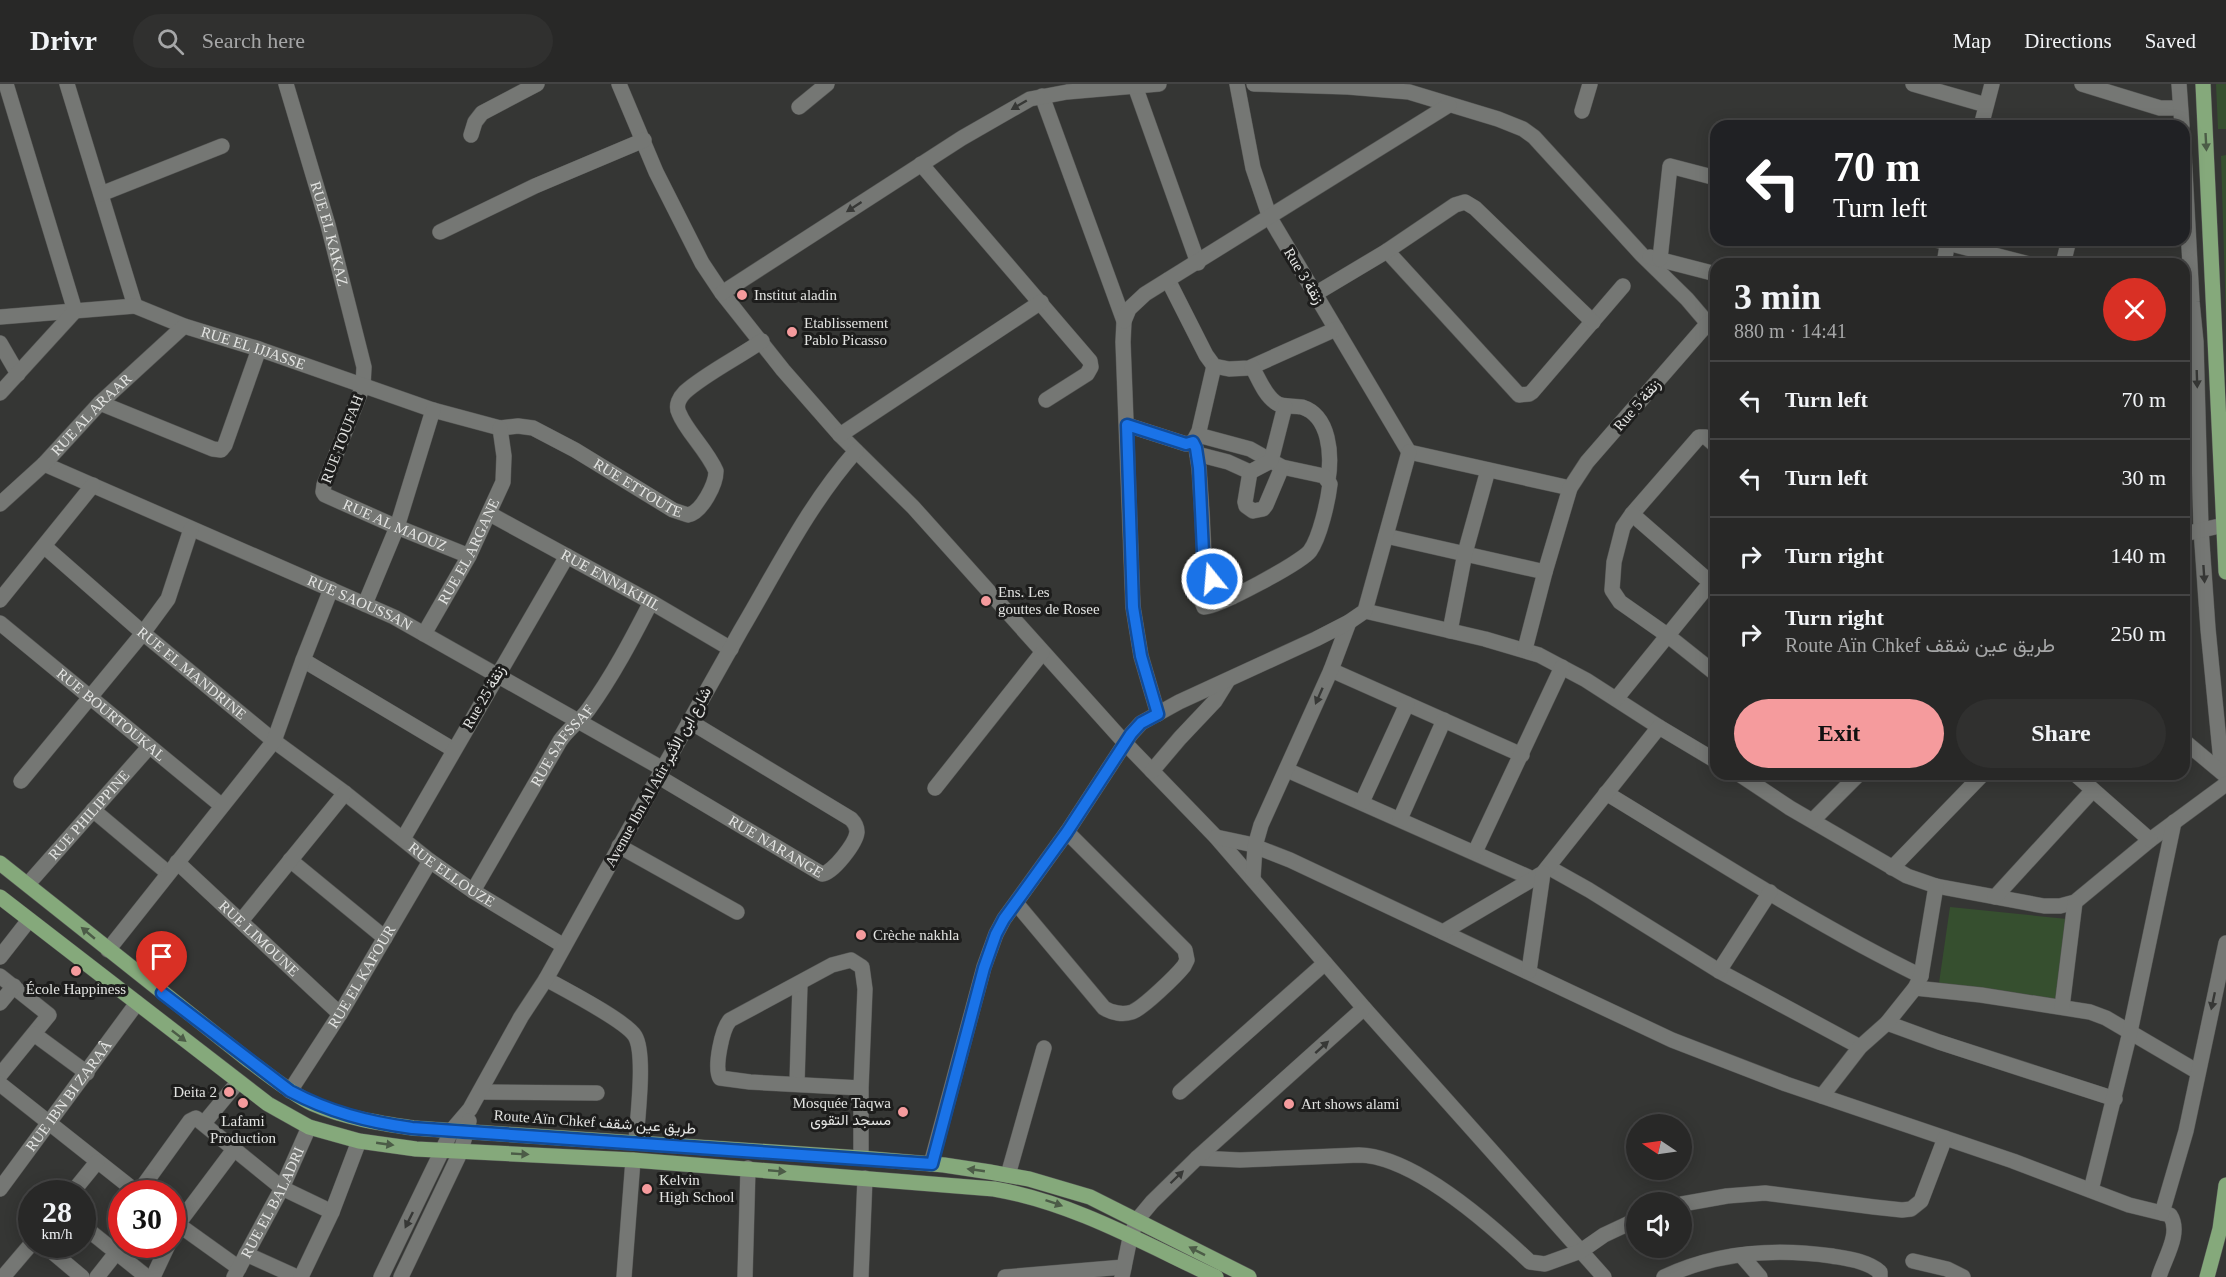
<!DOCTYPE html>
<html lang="en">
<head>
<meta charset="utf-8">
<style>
  body { margin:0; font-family:"Times New Roman",Vazirmatn,serif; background:#30302f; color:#f1f3f6; height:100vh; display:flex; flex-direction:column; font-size:22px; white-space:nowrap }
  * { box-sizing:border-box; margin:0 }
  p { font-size:20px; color:#a5a6a7 }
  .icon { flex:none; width:33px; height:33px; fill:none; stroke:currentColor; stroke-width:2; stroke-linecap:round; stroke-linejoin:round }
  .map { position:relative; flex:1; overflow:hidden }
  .panel { position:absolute; left:1710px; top:174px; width:480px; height:522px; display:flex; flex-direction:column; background:#282827; border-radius:18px; box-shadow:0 3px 15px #0003,0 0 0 2px #444 }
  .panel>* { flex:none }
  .hud { position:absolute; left:1710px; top:36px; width:480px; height:126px; border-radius:18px; box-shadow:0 3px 15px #0003,0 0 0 2px #444; background:#202124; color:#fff; overflow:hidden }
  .needle { width:39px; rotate:283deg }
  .tools { position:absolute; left:1626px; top:1030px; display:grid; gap:12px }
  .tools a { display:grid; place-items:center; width:66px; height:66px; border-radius:50%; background:#282827; box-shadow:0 3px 15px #0003,0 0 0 2px #444; font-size:30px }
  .speed { position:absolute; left:18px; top:1096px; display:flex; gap:12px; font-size:30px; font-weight:700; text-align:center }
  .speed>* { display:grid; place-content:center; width:78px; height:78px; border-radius:50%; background:#282827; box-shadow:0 3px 15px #0003,0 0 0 2px #444; line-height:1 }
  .speed small { font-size:15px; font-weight:400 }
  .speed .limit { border:9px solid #d22; background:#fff; color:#111 }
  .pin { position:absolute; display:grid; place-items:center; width:51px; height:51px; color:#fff; margin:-62px -26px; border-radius:50% 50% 50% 0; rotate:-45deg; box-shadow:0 0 6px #0007 }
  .pin .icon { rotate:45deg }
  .me { position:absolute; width:66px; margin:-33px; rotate:343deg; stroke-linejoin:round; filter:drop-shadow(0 0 4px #0008) }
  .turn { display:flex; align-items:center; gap:21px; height:126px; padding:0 24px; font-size:27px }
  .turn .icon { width:78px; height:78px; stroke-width:2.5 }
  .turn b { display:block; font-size:42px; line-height:51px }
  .round { display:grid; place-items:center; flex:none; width:63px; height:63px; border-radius:32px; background:#30302f }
  .headline { display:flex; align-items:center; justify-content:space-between; height:102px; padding:0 24px }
  h1 { font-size:36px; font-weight:700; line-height:45px }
  .cta { display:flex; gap:12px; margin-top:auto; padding:12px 24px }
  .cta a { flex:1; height:69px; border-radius:36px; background:#f59b9d; color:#111; font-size:24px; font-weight:700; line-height:69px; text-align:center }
  .cta a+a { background:#30302f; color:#f1f3f6 }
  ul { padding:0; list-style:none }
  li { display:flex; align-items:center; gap:18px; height:78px; padding:0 24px; border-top:2px solid #444 }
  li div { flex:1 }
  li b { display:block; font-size:22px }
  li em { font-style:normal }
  header { display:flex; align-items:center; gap:36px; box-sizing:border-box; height:84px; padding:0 30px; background:#282827; border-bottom:2px solid #444 }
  header strong { font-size:28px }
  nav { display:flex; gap:33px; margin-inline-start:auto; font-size:21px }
  .search { width:420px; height:54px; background:#30302f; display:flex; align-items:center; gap:15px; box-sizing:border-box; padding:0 21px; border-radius:33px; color:#a5a6a7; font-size:22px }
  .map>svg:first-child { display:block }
  .green { fill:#364f2f }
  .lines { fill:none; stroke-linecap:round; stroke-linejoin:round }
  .minor-casing { stroke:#545553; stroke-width:16 }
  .major-casing { stroke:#545553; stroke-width:16 }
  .minor { stroke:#757774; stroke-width:15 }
  .major { stroke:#85a97b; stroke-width:15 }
  .oneway { fill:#373836 }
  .oneway2 { fill:#4c5c47 }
  .route-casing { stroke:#114b97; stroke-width:15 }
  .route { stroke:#1a73e8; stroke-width:10 }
  .poi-dot { fill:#f59b9d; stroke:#1d1d1c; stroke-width:2 }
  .labels { text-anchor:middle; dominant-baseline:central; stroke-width:6; stroke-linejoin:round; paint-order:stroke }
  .street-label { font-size:15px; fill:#e3e4e2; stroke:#1d1d1c }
  .poi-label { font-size:15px; fill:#e3e4e2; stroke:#1d1d1c; text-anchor:start }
</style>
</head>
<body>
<header>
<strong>Drivr</strong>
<div class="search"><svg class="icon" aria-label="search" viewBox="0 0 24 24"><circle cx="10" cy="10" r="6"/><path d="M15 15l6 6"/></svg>Search here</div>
<nav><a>Map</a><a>Directions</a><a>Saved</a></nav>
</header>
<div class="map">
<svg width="2226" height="1193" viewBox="0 0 2226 1193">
  <rect width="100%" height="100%" fill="#353634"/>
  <g class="green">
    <polygon points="2216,0 2226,0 2226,45 2218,45"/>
    <polygon points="2226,71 2226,236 2221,72"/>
    <polygon points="1950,823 2067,835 2058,918 1939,899"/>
  </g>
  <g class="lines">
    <g class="minor-casing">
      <g id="minor">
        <polyline points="67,0 135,222"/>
        <path id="s1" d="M286,0l42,141 36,142 -1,19 -39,99 -1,7 2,3 72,32 72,29"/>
        <polyline points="619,0 656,88 702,179 722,209 783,286 840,351 913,423 1125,659 1216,753 1364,924 1604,1193"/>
        <polyline points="1237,0 1253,84 1270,134 1409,368"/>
        <polyline points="1254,0 1348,3 1409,8 1498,35 1523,45 1534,53 1642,171 1687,215 1716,249"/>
        <polyline points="1913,0 1986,21"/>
        <polyline points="2082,0 2160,24 2180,24"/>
        <polyline points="2179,0 2182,42"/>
        <polyline points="1135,2 1198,179"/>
        <polyline points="1042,12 1124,237 1123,258 1133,523 1141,572 1158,630"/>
        <polyline points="799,23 827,0"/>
        <polyline points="1582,27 1590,0"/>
        <polyline points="1981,42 1992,0"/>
        <polyline points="471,51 475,38 482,29 537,0"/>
        <polyline points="2184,69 2192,218 2196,258 2201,445 2208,545 2222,688"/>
        <polyline points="921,80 1090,277 1091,283 1087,290 1046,316"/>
        <polyline points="101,110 222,62"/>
        <polyline points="440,148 535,102 644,56"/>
        <polyline points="1936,156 2029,180"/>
        <polyline points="1387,167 1519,311 1529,310 1532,308 1623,202"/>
        <polyline points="1650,173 1716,190"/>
        <polyline points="1660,175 1670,82 1716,94"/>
        <polyline points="1944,180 1948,156"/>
        <polyline points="2063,180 2069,156"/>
        <polyline points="1168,196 1206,271 1214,282 1229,285 1249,284 1336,245"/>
        <polyline points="722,209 962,54 1030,15 1067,8 1159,0"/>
        <polyline points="1315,210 1387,167 1455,121 1465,118 1475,124 1593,238"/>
        <path id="s2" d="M0,233l135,-11 49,20 75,23 174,61 67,18 18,-2 15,2 42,22 98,60 15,5c14,-3 28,-31 28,-44 -9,-21 -30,-40 -37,-58 -4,-8 1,-16 6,-21 20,-18 54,-35 77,-51"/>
        <polyline points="1124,237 1129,225 1145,210 1449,21"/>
        <polyline points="0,259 18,290"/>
        <path d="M1252,283c7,12 12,27 23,35 7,6 18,3 27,5 28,9 30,48 26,73"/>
        <polyline points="0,309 75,227 6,0"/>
        <polyline points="100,319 213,365 221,366 225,361 259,265"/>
        <polyline points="1127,341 1186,360 1193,358 1199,347 1214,282"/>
        <polyline points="840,351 1041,218"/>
        <path d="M1193,358l3,6 3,20 3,45 2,42 -2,47 2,5c13,1 98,-45 106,-56 10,-14 18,-50 20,-67l-6,-8 -42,-9 -32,-18 -52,-14"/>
        <polyline points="1716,362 1706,353 1699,353 1632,430 1623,443 1614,478 1612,506 1620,518 1667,551 1716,590"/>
        <polyline points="1409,368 1570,404"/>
        <polyline points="1197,370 1228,378 1250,388 1245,418 1246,422 1253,427 1263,425 1266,421 1282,383"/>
        <path id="s3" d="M44,380l350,153 269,152"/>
        <polyline points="1250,388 1271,377 1285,322"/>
        <path id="s4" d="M0,420l44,-40 56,-61 84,-77"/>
        <path id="s5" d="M490,430l161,88 80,47"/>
        <polyline points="1632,430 1711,499"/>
        <polyline points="2184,450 2224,441"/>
        <polyline points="1386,452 1545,488"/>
        <path id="s6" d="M44,462l99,87 131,108 71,52 85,68 43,30 91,55"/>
        <polyline points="1204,489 1232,513"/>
        <polyline points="0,516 93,401"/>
        <polyline points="365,520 397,443 433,326"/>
        <polyline points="1365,527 1485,555 1539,571 1586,596 1659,643 1716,677"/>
        <path id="s7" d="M0,539l222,183"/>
        <polyline points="1450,547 1465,469 1488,386"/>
        <path id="s8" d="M424,550l45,-78 34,-74 1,-26 -4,-28"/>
        <polyline points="1525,565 1545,488 1570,404 1587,378 1708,239"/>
        <polyline points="303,576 454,666"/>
        <polyline points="1331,586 1522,671"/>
        <polyline points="1616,615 1716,492"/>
        <polyline points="2184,657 2226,692"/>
        <polyline points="1287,686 1533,795"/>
        <polyline points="1152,687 1180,654 1215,617 1228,596"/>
        <polyline points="1739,690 1790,724 1907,792 1936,802 2044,822 2060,822 2075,818 2150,756 2226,700"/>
        <polyline points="2075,690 2150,756"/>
        <path id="s9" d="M659,693l163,97c11,-1 34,-31 35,-42 0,-5 -2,-9 -6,-13l-162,-98"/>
        <polyline points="21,697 143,549 168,515 191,445"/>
        <polyline points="935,704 1042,569"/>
        <path d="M1606,709c104,63 206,130 315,183"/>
        <polyline points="1362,718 1407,620"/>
        <polyline points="93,726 168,789"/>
        <polyline points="1400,735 1444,636"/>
        <polyline points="1813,736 1859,690"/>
        <path d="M1216,753l33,7 41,16 382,180 114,44 227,77 116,44 41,10c12,18 -6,44 -11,62"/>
        <polyline points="403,755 567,472"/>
        <polyline points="619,762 737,828"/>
        <polyline points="1475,768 1562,583"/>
        <polyline points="290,776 385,854"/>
        <path id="s10" d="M177,778l163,152"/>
        <polyline points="1548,783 1589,806 1719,887 1860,963"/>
        <polyline points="1892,784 1983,690"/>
        <polyline points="1253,794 1255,762 1261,741 1331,586 1349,538"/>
        <path id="s11" d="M28,800l121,-137"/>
        <path id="s12" d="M473,807l87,-150c8,-12 20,-20 28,-31 24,-33 44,-71 63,-108"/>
        <polyline points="1995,813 2093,706"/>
        <path d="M1016,819l88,105c8,5 19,7 28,4 11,-4 44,-36 52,-46l3,-6 -2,-10 -118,-118"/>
        <polyline points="241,837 345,709"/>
        <polyline points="1443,848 1543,789 1659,643"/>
        <polyline points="108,866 274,657 303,576 331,505"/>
        <polyline points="0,873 29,836"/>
        <polyline points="1529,887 1543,789"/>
        <polyline points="1719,887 1770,808"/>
        <polyline points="0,892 49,931 0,991"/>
        <path d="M546,895c18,10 80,42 89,57 11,18 2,84 1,106"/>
        <polyline points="1915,904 1981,911 2090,928 2106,934 2198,988"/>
        <polyline points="0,919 14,902"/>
        <polyline points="2062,923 2075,818"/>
        <polyline points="1887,939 1939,958 2115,1015"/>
        <polyline points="34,950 87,989"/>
        <polyline points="797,999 800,900"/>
        <polyline points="0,1000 139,1110"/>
        <path id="s13" d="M290,1007l50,-77 90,-153"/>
        <polyline points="480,1008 597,1009"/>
        <polyline points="1180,1008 1325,879"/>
        <polyline points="1822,1012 1860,963 1887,939 1915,904 1921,892 1936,802"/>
        <polyline points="204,1039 238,998"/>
        <path d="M861,1074v-70l3,-74 1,-25 -3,-22 -11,-7 -19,5 -102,55c-8,9 -16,47 -10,58l30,4 111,6"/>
        <path d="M1197,1074l43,2 119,-5c55,1 132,70 171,107l15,2 36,-13 23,-16 32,-15"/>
        <polyline points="931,1080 984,883 996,850 1004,835 1067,748 1131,650 1141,639 1179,618 1316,555 1349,538 1365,527 1409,368"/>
        <polyline points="1008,1091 1044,964"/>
        <path id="s14" d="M0,1105l137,-186"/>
        <polyline points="2091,1106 2130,948 2174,738"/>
        <polyline points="138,1109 190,1037 196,1034 282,1104 332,1128"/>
        <polyline points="71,1110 97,1078"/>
        <polyline points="1682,1120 1727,1112 1765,1109 1874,1123 1902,1126 1911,1125 1921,1117 1945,1054"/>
        <polyline points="2162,1129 2186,1047 2226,859"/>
        <polyline points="172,1136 239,1184"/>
        <polyline points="82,1141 147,1193"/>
        <polyline points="172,1151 178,1140 235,1064"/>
        <polyline points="44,1161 82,1193"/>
        <polyline points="246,1170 297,1193"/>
        <polyline points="1741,1171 1760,1193"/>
        <polyline points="1913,1177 1947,1185 1963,1193"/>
        <polyline points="3,1193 32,1159"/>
        <polyline points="97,1193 116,1169"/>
        <polyline points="153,1193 168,1161"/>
        <path id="s15" d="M234,1193l48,-89 27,-61"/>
        <polyline points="301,1193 332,1128 359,1057"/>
        <path d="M381,1193l71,-147 18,-21 51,-92 25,-38c65,-117 129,-233 195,-349 36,-61 68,-126 115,-179"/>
        <polyline points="401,1193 461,1067 469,1037"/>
        <polyline points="624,1193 633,1076"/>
        <polyline points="745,1193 748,1084"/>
        <polyline points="861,1193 865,1094"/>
        <polyline points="1005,1193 1124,1183"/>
        <polyline points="1122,1193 1130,1154 1137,1136 1152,1118 1197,1074 1364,924"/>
        <path d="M1664,1193c53,-25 111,-29 168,-21 17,3 35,5 48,16v5"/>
      </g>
    </g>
    <g class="major-casing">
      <g id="major">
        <polyline points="2203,0 2226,488"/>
        <path d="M0,779l248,197c21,15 42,33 65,44 32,14 66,19 100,24l448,30 83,7 46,7 39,7 61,18 159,80"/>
        <path d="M0,813l268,207 41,23 50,14 57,8 217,11 361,29c80,14 149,54 222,88"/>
        <polyline points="2207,1193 2220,1145 2226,1101"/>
      </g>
    </g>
    <use href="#minor" class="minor"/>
    <use href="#major" class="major"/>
  </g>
  <defs><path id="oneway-solid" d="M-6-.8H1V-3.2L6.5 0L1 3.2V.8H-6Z" transform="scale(1.5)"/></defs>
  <g class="oneway">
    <use href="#oneway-solid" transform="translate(1019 21) rotate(150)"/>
    <use href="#oneway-solid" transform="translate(854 123) rotate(147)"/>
    <use href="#oneway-solid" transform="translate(2197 295) rotate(88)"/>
    <use href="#oneway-solid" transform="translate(2204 490) rotate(86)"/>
    <use href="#oneway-solid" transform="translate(1319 612) rotate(114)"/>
    <use href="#oneway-solid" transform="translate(2213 917) rotate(102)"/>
    <use href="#oneway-solid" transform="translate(1322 963) rotate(-42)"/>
    <use href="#oneway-solid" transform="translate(1177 1093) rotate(-44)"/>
    <use href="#oneway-solid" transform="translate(409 1136) rotate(116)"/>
  </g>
  <g class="oneway2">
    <use href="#oneway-solid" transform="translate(2206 58) rotate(87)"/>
    <use href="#oneway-solid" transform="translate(88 849) rotate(-140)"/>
    <use href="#oneway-solid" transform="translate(179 952) rotate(38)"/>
    <use href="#oneway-solid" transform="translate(385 1060) rotate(8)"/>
    <use href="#oneway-solid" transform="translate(520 1070) rotate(3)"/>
    <use href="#oneway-solid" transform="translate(976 1086) rotate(-172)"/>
    <use href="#oneway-solid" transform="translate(777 1087) rotate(5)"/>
    <use href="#oneway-solid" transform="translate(1054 1119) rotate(19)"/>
    <use href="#oneway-solid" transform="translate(1197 1167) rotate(-153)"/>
  </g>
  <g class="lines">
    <g class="route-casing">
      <path id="route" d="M162,909l128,98c39,21 78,31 122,37l520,36 52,-196 12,-34 8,-15 63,-87 64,-98 10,-11 17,-9 -17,-58 -8,-49 -6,-182 59,19 7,-2 3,6 3,20 5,105 8,6"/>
    </g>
    <use href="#route" class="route"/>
  </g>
  <g class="poi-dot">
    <circle cx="742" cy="211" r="6"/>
    <circle cx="792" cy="248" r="6"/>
    <circle cx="986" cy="517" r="6"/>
    <circle cx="861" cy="851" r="6"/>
    <circle cx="76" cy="887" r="6"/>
    <circle cx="229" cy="1008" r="6"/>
    <circle cx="243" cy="1019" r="6"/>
    <circle cx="1289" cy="1020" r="6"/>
    <circle cx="903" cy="1028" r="6"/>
    <circle cx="647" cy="1105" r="6"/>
  </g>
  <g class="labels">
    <g class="street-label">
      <text stroke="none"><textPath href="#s1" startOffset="156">RUE EL KAKAZ</textPath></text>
      <text transform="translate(1304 192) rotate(59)">Rue 3 زنقة</text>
      <text stroke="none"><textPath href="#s2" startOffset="261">RUE EL IJJASSE</textPath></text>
      <text transform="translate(1637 321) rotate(-49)">Rue 5 زنقة</text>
      <text stroke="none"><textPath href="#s4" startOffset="128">RUE AL ARAAR</textPath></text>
      <text transform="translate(342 355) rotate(-69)">RUE TOUFAH</text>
      <text stroke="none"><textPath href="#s2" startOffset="675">RUE ETTOUTE</textPath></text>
      <text stroke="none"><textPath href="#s1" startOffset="506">RUE AL MAOUZ</textPath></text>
      <text stroke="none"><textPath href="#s8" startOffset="94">RUE EL ARGANE</textPath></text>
      <text stroke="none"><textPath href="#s5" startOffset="138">RUE ENNAKHIL</textPath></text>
      <text stroke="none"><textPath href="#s3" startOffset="345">RUE SAOUSSAN</textPath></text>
      <text stroke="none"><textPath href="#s6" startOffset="195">RUE EL MANDRINE</textPath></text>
      <text transform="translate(484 613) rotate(-60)">Rue 25 زنقة</text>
      <text stroke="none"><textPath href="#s7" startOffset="144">RUE BOURTOUKAL</textPath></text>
      <text stroke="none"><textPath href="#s12" startOffset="171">RUE SAFSSAF</textPath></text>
      <text transform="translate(658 693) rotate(-61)">Avenue Ibn Al Atir شارع ابن الأثير</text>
      <text stroke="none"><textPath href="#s11" startOffset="92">RUE PHILIPPINE</textPath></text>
      <text stroke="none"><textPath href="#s9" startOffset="136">RUE NARANGE</textPath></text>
      <text stroke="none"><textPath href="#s6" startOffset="524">RUE ELLOUZE</textPath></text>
      <text stroke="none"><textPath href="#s10" startOffset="112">RUE LIMOUNE</textPath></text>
      <text stroke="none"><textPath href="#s13" startOffset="135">RUE EL KAFOUR</textPath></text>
      <text stroke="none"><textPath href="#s14" startOffset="116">RUE IBN BI ZARAÂ</textPath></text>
      <text transform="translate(595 1038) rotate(4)">Route Aïn Chkef طريق عين شقف</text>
      <text stroke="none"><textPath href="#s15" startOffset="84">RUE EL BALADRI</textPath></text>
    </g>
    <g class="poi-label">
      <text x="754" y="211">Institut aladin</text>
      <text x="804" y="239">Etablissement<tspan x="804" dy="17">Pablo Picasso</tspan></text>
      <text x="998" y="508">Ens. Les<tspan x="998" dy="17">gouttes de Rosee</tspan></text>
      <text x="873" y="851">Crèche nakhla</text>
      <text x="76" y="905" text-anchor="middle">École Happiness</text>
      <text x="217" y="1008" text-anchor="end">Deita 2</text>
      <text x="891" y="1019" text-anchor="end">Mosquée Taqwa<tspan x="891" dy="17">مسجد التقوى</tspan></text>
      <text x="1301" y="1020">Art shows alami</text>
      <text x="243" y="1037" text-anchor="middle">Lafami<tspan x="243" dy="17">Production</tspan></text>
      <text x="659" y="1096">Kelvin<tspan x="659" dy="17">High School</tspan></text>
    </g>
  </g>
</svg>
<div class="tools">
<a><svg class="needle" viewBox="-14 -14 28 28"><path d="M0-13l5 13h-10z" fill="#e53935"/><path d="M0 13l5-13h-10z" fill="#a5a6a7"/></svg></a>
<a><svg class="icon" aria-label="sound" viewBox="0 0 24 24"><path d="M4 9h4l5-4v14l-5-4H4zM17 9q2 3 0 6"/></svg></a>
</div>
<div class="speed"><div>28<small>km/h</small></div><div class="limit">30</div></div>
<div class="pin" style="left:162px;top:909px;background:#d93025"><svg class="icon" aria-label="arrive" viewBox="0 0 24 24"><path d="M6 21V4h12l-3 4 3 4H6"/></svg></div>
<svg class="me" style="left:1212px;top:495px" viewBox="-20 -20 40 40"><circle r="17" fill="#1a73e8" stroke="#fff" stroke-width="3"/><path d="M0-11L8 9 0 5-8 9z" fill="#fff"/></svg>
<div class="hud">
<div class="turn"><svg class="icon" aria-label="left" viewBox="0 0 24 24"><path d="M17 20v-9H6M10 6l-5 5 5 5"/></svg><div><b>70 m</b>Turn left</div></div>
</div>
<section class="panel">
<div class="headline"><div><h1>3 min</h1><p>880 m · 14:41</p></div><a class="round" style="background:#d93025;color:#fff"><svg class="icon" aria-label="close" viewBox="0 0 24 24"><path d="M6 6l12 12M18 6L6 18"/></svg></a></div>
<ul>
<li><svg class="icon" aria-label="left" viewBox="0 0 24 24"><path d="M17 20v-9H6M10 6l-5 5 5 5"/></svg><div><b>Turn left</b></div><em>70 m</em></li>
<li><svg class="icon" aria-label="left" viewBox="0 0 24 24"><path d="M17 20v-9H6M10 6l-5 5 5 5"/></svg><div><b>Turn left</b></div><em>30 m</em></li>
<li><svg class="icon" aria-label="right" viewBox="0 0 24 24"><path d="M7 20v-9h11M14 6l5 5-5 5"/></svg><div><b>Turn right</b></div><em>140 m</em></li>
<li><svg class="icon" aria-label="right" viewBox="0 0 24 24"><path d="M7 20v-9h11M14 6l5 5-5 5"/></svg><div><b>Turn right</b><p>Route Aïn Chkef طريق عين شقف</p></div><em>250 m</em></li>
</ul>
<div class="cta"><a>Exit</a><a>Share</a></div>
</section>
</div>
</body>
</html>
